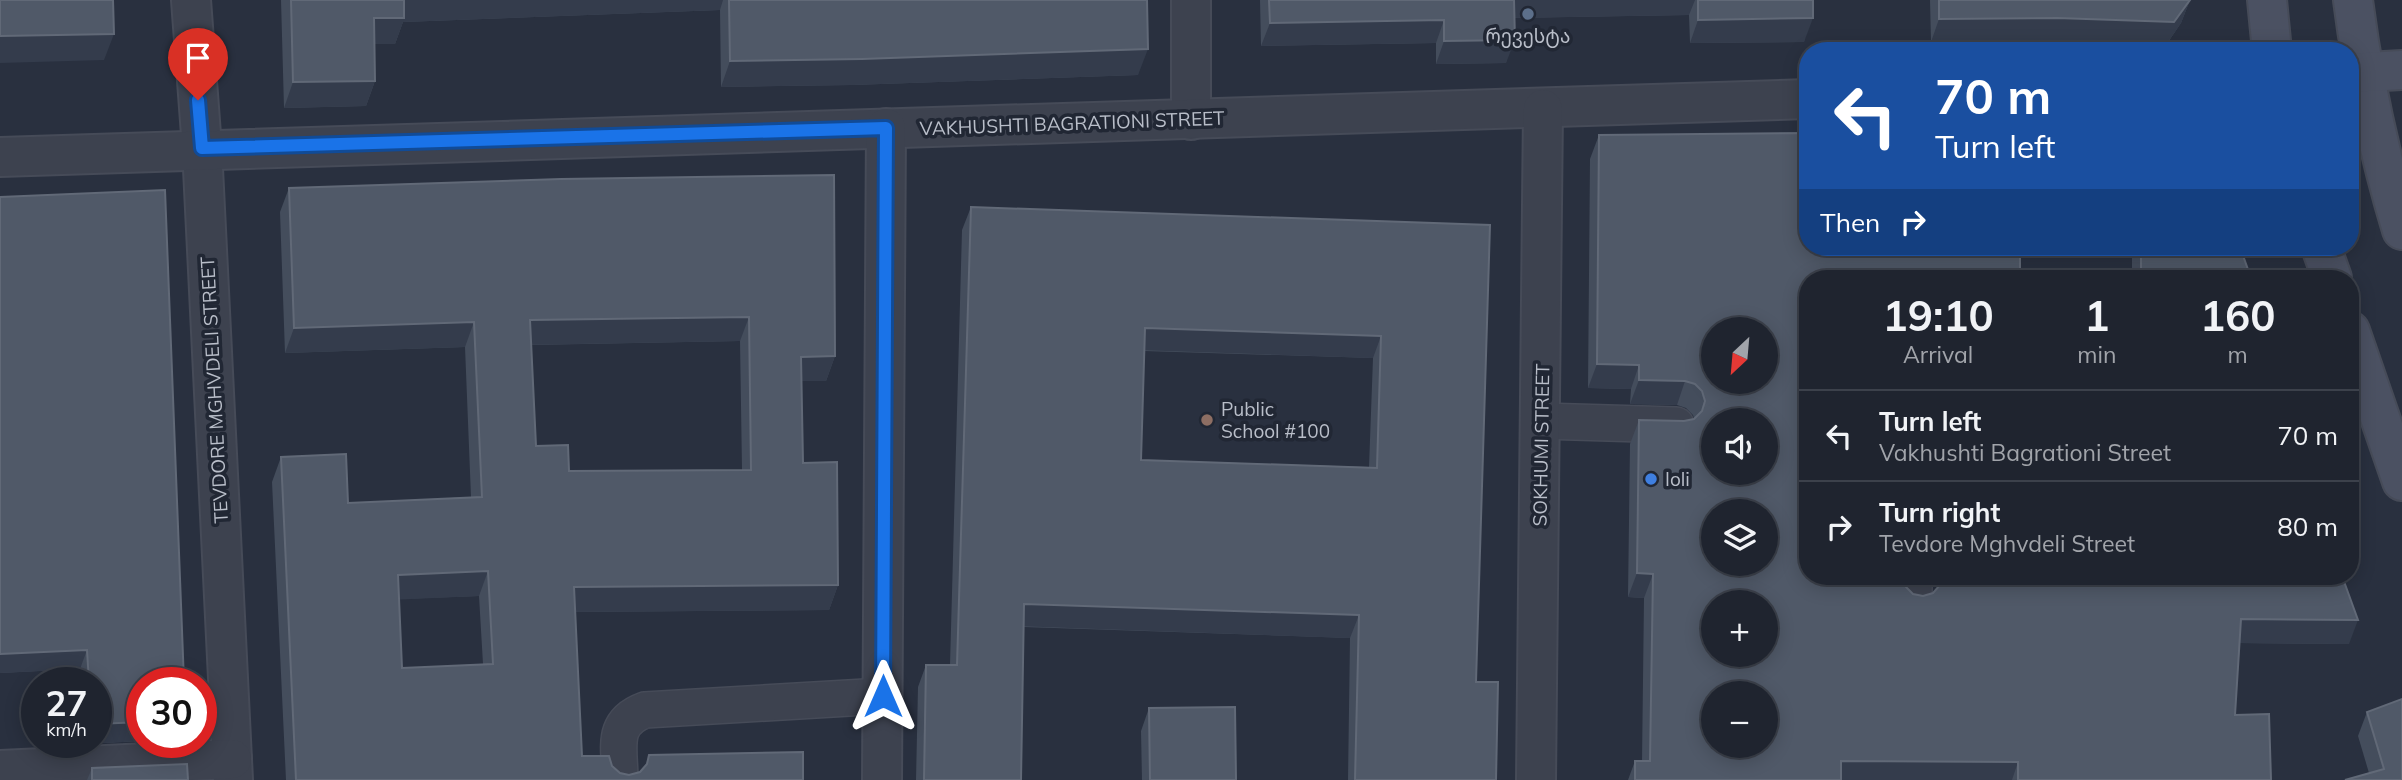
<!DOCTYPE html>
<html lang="en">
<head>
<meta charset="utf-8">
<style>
  body { margin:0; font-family:Mulish,"Noto Sans Georgian",sans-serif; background:#272c37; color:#f1f3f6; height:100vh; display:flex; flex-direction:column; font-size:26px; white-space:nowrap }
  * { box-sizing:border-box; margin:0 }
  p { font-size:23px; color:#a1a4aa }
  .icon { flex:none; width:38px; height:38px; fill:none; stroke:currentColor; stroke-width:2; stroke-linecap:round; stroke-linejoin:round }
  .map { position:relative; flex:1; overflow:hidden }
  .sheet { position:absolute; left:1799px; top:270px; width:560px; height:315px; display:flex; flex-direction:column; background:#1f242f; border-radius:28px; box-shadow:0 4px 18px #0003,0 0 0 2px #3c414b }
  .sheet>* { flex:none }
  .banner { position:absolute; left:1799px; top:42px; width:560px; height:214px; border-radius:28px; box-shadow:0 4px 18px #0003,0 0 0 2px #3c414b; background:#1a4fa0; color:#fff; overflow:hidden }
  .needle { width:46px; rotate:206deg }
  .fabs { position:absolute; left:1701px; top:317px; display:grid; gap:14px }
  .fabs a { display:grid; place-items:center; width:77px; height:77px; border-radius:50%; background:#1f242f; box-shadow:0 4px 18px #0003,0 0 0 2px #3c414b; font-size:35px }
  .speed { position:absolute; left:21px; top:667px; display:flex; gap:14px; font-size:35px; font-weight:700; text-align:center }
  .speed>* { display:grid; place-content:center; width:91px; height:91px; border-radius:50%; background:#1f242f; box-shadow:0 4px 18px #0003,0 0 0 2px #3c414b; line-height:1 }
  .speed small { font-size:18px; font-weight:400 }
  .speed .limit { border:10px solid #d22; background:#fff; color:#111 }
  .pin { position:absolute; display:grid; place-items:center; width:60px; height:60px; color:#fff; margin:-72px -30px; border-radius:50% 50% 50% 0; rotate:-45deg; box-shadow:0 0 7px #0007 }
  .pin .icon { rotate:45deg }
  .me { position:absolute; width:77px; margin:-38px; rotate:0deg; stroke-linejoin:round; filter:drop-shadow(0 0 5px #0008) }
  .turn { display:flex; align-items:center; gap:24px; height:147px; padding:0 21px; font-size:32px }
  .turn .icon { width:91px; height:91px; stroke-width:2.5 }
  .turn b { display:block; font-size:49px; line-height:60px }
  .then { display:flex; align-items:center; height:66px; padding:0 21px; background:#0003; gap:14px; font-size:26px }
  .eta { display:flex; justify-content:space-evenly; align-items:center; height:119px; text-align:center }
  .eta b { font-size:42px; font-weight:700; line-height:49px }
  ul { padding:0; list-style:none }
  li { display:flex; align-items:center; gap:21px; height:91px; padding:0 21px; border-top:2px solid #3c414b }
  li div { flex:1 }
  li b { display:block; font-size:26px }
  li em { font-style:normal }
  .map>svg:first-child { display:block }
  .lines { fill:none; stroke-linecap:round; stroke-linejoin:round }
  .lane-casing { stroke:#464b58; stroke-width:38 }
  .street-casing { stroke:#464b58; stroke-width:42 }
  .secondary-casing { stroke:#464b58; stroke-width:42 }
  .lane { stroke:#3d424f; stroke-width:35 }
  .street { stroke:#3d424f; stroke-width:38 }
  .secondary { stroke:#4b5162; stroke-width:38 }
  .wall { fill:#444d5c; fill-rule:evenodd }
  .shaded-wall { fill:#343c4c }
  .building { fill:#505968; stroke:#616977; stroke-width:2; fill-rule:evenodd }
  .route-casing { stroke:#114b97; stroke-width:18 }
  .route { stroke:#1a73e8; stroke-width:12 }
  .service-dot { fill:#5c6f8a; stroke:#212734; stroke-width:2.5 }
  .education-dot { fill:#8d6e63; stroke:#212734; stroke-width:2.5 }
  .shop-dot { fill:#3f7fe0; stroke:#212734; stroke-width:2.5 }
  .labels { text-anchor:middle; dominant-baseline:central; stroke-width:7; stroke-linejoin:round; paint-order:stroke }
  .poi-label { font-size:19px; fill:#b9bec9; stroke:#212734; text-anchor:start }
  .street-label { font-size:19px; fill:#b9bec9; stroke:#212734 }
</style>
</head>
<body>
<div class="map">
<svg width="2402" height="780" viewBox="0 0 2402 780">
  <rect width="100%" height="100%" fill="#29303f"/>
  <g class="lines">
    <g class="lane-casing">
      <g id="lane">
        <polyline points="1541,421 1676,425"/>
        <polyline points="1914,600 1914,576"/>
        <path d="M620,780c0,-32 -10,-57 25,-70l238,-14"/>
      </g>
    </g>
    <g class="street-casing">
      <g id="street">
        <polyline points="191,0 202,148 233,780"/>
        <polyline points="1191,0 1191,120"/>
        <path d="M0,157c602,-25 1205,-34 1808,-58"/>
        <polyline points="0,770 232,759"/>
        <polyline points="882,780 886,128"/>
        <polyline points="1536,780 1543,109"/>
      </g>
    </g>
    <g class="secondary-casing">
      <g id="secondary">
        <polyline points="2267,0 2272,51"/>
        <path d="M2353,0c10,78 26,154 49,230"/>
        <polyline points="2350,73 2402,70"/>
        <polyline points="2321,247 2332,278"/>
        <polyline points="2350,331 2402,481"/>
      </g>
    </g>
    <use href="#lane" class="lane"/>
    <use href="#street" class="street"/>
    <use href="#secondary" class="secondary"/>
  </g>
  <g class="wall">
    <polygon points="281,0 1147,0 1138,75 852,85 721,87 720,10 403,22 395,44 374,44 375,81 366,106 284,108"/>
    <polygon points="1260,0 1813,0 1804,42 1690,43 1689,15 1515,18 1506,63 1436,64 1436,43 1261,46"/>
    <polygon points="1930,0 2190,0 2181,23 2166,45 2049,41 1931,42"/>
    <polygon points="1599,135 1808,278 1808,576 1906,587 1913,594 1923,596 1933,593 1939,587 1943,576 1977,577 1977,576 2342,576 2349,644 2240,643 2235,715 2271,780 1635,780 1642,761 1644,598 1628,597 1630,444 1639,420 1684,421 1694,418 1693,415 1686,408 1677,405 1630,404 1631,389 1588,388 1590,159"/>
    <path d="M561,179l274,177 -9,25h-25l2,82 35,122 -9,25 -254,2 7,144 30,10 8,7 9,2 11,-3 5,-5 4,-12 154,25h-517l-14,-298 9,-25 67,46 123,-6 -6,-150 -180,6 -5,-141 9,-24zM740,341l2,129 -173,1 -33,-25 -5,-101zM479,596l4,68 -81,4 -3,-69z"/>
    <polygon points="0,197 142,682 142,741 83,744 83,742 96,742 96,682 81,682 80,669 0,673"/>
    <path d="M971,207l519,18 -14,457 20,98h-148l2,-142 -326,-11 -3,153h-105l2,-93 8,-22h24l12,-435zM1144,351l229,7 -4,109 -228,-7z"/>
    <polygon points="2132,247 2240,247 2251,278 2132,278"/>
    <polygon points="1149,708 1236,780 1142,780 1141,731"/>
    <polygon points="2367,712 2402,780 2369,773 2358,736"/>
    <polygon points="1635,761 1635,780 1628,780"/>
    <polygon points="92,768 188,780 87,780"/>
  </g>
  <g class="shaded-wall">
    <polygon points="402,0 723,0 720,10 403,22 395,44 364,44 374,18"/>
    <polygon points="1513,0 1695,0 1689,15 1506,18"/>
    <polygon points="2190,0 2181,23 2166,45 2049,41 1931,42 1939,19"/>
    <polygon points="1813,18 1804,42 1690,43 1698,20"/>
    <polygon points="1444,20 1436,43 1261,46 1270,23"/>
    <polygon points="114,34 104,60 0,63 0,36"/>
    <polygon points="1515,40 1506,63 1436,64 1444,41"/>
    <polygon points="1148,49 1138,75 852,85 721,87 730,61"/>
    <polygon points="375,81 366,106 284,108 293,82"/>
    <polygon points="749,317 740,341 521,345 530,320"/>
    <polygon points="474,322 465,347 285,353 294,328"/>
    <polygon points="1145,328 1381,336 1373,358 1137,350"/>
    <polygon points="835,356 826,381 792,381 801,357"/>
    <polygon points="1597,364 1639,365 1631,389 1588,388"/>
    <polygon points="1639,380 1685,381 1677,405 1630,404"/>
    <polygon points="488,571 479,596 389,600 398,575"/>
    <polygon points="1637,573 1653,574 1644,598 1628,597"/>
    <polygon points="838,585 829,610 565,612 574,587"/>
    <polygon points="1024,604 1359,615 1350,638 1016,626"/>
    <polygon points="2241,619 2358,620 2349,644 2232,643"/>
    <polygon points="87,650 80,669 0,673 0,654"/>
    <polygon points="142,722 142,741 83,744 84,742 96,742 96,724"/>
    <polygon points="1841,761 2018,762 2012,780 1834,780"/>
  </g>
  <g class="building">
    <polygon points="0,0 113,0 114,34 0,36"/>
    <polygon points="291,0 404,0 404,18 374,18 375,81 293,82"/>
    <polygon points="729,0 1147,0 1148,49 862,59 730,61"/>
    <polygon points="1269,0 1514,0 1515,40 1444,41 1444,20 1270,23"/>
    <polygon points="1698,0 1813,0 1813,18 1698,20"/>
    <polygon points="1939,0 2190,0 2174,22 2057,18 1939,19"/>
    <path d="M1808,133v114h212v31h-212v298h95l3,11 7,7 10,2 10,-3 7,-8 3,-9 42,2v-2h357l16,44 -117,-1 -6,96 34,-1 2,66h-253v-18l-177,-1v19h-206v-19h15l3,-187 -16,-1 2,-153 45,1 10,-2 8,-8 3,-10 -3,-10 -7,-7 -10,-3 -46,-1v-15l-42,-1 2,-229zM1713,329h53v53h-53zM1713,420h53v52h-53zM1713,511h53v53h-53zM1713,602h53v52h-53zM1713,693h53v53h-53z"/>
    <path d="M834,175l1,181 -34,1 2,106 34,-1 1,123 -264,2 8,169h27l3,10 8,7 9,2 11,-3 7,-8 2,-9 154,-3v28h-507l-15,-323 65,-3 2,49 134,-6 -8,-175 -180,6 -5,-140 272,-9zM749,317l2,153 -182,1 -1,-26 -32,1 -6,-126zM488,571l5,93 -91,4 -4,-93z"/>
    <polygon points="165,190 184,682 142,682 142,722 96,724 96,682 89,682 87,650 0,654 0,197"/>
    <path d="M971,207l519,18 -14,457h22l-2,98h-141l4,-165 -335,-11 -3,176h-97l2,-115h31zM1145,328l236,8 -4,132 -236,-8z"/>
    <polygon points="2141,247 2240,247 2251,278 2141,278"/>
    <polygon points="2402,699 2402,780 2345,780 2384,769 2367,712"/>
    <polygon points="1235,707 1236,780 1150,780 1149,708"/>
    <polygon points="187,764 188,780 92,780 92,768"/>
  </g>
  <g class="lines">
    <g class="route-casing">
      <polyline id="route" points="198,100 202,148 886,128 883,696"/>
    </g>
    <use href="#route" class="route"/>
  </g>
  <circle class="service-dot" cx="1528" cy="14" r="7"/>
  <circle class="education-dot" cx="1207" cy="420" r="7"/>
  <circle class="shop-dot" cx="1651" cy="479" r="7"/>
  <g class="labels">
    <g class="poi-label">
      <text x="1528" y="36" text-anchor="middle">რევესტა</text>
      <text x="1221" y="409">Public<tspan x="1221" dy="22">School #100</tspan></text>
      <text x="1665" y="479">Ioli</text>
    </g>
    <g class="street-label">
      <text transform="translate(1072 123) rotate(-2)">VAKHUSHTI BAGRATIONI STREET</text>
      <text transform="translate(214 390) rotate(-93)">TEVDORE MGHVDELI STREET</text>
      <text transform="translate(1541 445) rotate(-89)">SOKHUMI STREET</text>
    </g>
  </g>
</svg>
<div class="fabs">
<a><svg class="needle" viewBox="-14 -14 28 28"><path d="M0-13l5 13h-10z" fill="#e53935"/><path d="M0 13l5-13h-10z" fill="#a1a4aa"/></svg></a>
<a><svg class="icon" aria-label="sound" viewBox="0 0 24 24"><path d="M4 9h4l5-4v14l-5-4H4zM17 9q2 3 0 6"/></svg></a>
<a><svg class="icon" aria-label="layers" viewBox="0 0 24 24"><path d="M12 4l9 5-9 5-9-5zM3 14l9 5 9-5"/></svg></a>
<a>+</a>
<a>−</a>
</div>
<div class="speed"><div>27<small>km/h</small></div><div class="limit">30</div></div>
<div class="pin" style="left:198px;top:100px;background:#d93025"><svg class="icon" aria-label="arrive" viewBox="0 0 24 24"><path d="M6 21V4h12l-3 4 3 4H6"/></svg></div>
<svg class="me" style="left:883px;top:696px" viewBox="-20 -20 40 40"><path d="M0-17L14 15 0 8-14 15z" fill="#1a73e8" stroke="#fff" stroke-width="4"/></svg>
<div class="banner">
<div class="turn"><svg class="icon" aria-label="left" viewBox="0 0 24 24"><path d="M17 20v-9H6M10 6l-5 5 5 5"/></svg><div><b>70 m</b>Turn left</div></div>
<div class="then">Then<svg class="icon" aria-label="right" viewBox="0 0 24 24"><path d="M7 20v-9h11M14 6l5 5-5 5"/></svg></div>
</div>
<section class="sheet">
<div class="eta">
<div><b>19:10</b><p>Arrival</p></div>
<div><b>1</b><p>min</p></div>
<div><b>160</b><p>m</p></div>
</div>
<ul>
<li><svg class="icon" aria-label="left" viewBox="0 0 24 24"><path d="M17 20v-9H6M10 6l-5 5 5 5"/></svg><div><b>Turn left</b><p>Vakhushti Bagrationi Street</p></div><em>70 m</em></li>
<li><svg class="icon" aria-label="right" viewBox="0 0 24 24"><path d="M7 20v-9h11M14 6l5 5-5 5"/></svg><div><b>Turn right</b><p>Tevdore Mghvdeli Street</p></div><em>80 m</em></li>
</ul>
</section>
</div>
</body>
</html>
